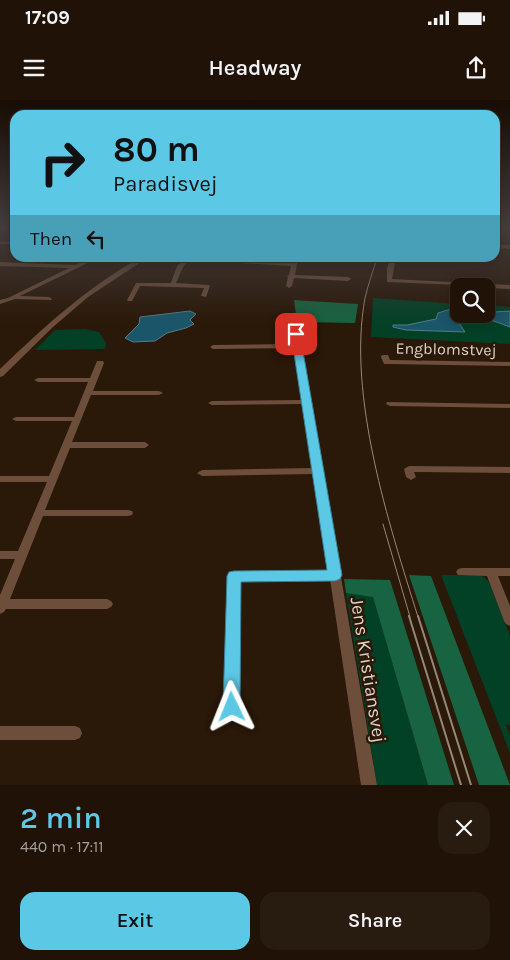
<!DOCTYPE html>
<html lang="en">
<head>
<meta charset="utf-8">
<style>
  body { margin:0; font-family:Karla,sans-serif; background:#281b10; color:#f1f3f6; height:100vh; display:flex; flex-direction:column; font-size:19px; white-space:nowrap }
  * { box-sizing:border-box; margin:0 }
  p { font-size:16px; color:#a29e9b }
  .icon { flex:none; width:28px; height:28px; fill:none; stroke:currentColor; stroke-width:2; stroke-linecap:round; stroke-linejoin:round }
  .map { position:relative; height:685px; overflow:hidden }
  .drawer { display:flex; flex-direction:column; background:#201206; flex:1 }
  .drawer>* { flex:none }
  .guide { position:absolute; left:10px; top:10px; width:490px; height:152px; border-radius:15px; box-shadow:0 2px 12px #0003,0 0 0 1px #3d3228; background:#5bc8e6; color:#111; overflow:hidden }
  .fabs { position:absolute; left:450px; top:178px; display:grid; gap:10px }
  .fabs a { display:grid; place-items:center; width:45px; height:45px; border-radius:10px; background:#201206; box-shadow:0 2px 12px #0003,0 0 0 1px #3d3228; font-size:25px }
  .pin { position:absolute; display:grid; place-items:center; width:42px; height:42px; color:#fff; margin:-21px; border-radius:10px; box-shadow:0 2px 8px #0006 }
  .me { position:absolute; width:55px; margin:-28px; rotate:358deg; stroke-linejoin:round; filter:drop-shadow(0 0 4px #0008) }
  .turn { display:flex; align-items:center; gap:18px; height:105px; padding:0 20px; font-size:22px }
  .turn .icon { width:65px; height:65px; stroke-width:2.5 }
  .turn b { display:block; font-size:35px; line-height:42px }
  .then { display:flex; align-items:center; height:48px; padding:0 20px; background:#0003; gap:10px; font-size:19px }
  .round { display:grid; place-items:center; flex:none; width:52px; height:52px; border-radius:15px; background:#281b10 }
  .overview { display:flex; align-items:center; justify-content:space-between; height:85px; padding:0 20px }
  h1 { font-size:30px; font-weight:600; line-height:38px; color:#5bc8e6 }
  .primary-button { display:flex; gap:10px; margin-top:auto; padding:10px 20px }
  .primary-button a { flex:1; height:58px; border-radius:15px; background:#5bc8e6; color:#111; font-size:20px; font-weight:600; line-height:58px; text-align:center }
  .primary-button a+a { background:#281b10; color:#f1f3f6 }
  .status { display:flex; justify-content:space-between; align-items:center; height:35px; padding:0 25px; background:#201206; direction:ltr }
  .status svg { height:14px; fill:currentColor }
  header { display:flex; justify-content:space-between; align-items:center; height:65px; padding:0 20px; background:#201206; font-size:22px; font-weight:600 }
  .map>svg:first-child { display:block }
  .green { fill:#034127 }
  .forest { fill:#186341 }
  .water { fill:#1a566a; stroke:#557b86 }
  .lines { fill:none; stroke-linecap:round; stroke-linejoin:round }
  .minor { fill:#6d4e3b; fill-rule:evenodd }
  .tertiary { fill:#6d4e3b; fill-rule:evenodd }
  .tram-far1 { stroke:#96877b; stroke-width:1 }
  .tram { stroke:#96877b; stroke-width:2 }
  .route { fill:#5bc8e6; stroke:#3b8296 }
  .labels { text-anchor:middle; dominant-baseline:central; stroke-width:5; stroke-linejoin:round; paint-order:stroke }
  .street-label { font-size:16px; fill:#dfd2c9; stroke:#2a1808 }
  .near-street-label { font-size:19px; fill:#dfd2c9; stroke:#2a1808 }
</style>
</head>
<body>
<div class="status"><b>17:09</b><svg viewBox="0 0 49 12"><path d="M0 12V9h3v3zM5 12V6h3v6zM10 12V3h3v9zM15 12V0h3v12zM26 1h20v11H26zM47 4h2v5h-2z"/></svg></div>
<header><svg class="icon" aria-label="menu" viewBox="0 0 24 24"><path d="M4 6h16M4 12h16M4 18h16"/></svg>Headway<svg class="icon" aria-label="share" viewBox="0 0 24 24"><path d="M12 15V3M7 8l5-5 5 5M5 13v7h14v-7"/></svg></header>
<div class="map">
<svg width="510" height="685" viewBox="0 0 510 685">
  <rect width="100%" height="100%" fill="#2a1808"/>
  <g class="green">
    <polygon points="373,198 459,204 459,214 486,214 486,205 510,207 510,244 371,237"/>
    <polygon points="85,229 99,232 106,243 105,249 35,250 55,230"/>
    <polygon points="441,475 481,475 489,482 510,536 510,625 506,624 510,635 510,653"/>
    <polygon points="346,493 373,496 428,685 377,685"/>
  </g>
  <g class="forest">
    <polygon points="294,200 358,204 355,223 297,222"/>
    <polygon points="409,475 431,476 510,685 479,685"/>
    <polygon points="344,479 390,480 454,685 428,685 373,497 346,493"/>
  </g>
  <g class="water">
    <path d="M451,209h8v5l51,-3v16c-17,-6 -34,-15 -51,-4l6,9 -59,-2 -13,-3v-2h14l29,-6 2,-6z"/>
    <polygon points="190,211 196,214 190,220 194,224 186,228 167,233 155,241 133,242 125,238 139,224 140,217"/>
  </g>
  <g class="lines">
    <g class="minor">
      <rect x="0" y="142" width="15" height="2"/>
      <polygon points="495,144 510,145 510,149 495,148"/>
      <polygon points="92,158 98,158 20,196 49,197 52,199 51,200 15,199 0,204 0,200 8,198 69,168 0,166 0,162 75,165"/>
      <polygon points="186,158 292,162 294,158 298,158 295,175 348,177 351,179 348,181 294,178 292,186 289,188 286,186 288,177 287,176 289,175 291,166 189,160 183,167 176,183 209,185 210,186 206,197 201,196 204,188 140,186 132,201 128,201 127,200 136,183 171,183 177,166"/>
      <polygon points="390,158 396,158 392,179 510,185 510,189 486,188 486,186 387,182 387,169"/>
      <polygon points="294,221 297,223 377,685 361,685 330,479 240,480 239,607 237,611 232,613 227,611 225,607 228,476 230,473 234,472 329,471 314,374 202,376 197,373 202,370 313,368 303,304 212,305 208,303 212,301 302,300 295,248 213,249 210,247 213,245 294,244 291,223"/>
      <polygon points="382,255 388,255 390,260 510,262 510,266 387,264 384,264 381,257"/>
      <polygon points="97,261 103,261 104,263 93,291 159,291 163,293 159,295 91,295 72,342 145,342 149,345 145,348 70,348 45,410 128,410 132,411 133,413 132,415 128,416 43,416 10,499 107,499 111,501 113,504 111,507 107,509 6,509 4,512 0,514 0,495 15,459 0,459 0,451 18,451 47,382 0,382 0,376 49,376 72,321 16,321 12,319 16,317 74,317 88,282 38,282 34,280 38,278 90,278"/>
      <polygon points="387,302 510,304 510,308 390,306 386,304"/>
      <polygon points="409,366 510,367 510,373 414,372 416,377 411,380 406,377 404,369"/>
      <polygon points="462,468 510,468 510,476 498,476 510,506 510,526 506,524 504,521 487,476 458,475 456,472 458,469"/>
      <polygon points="0,626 75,626 80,628 82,633 80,638 75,640 0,640"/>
    </g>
    <path class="tertiary" d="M140,158h7l-59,39 -35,30 -50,49 -3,1v-8c44,-42 87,-82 140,-111z"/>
    <g class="tram-far1">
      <path d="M377,158c-4,13 -9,27 -12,40 -18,98 24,226 53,319"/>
      <polyline points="383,424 410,517"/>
    </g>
    <g class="tram">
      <polyline points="409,516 461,685"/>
      <polyline points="418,516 471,685"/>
    </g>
  </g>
  <linearGradient id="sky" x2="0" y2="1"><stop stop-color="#170d04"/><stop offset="0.57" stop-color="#443d3d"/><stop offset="1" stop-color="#443d3d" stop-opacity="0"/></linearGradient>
  <rect width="510" height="224" fill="url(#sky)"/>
  <polygon class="route" points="292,232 300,234 342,475 340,479 335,481 241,482 240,607 238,613 232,615 225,613 223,607 227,476 229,472 234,471 327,470 291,234"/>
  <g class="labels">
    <g class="street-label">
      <text transform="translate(446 249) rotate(1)">Engblomstvej</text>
    </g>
    <g class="near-street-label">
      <text transform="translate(368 570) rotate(81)">Jens Kristiansvej</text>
    </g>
  </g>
</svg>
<div class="fabs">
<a><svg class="icon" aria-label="search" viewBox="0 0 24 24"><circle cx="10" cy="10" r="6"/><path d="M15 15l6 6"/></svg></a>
</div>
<div class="pin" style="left:296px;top:234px;background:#d93025"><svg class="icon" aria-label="arrive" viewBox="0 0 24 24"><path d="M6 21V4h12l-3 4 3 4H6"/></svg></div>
<svg class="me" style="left:232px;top:607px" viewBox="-20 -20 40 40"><path d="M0-17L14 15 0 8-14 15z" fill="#5bc8e6" stroke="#fff" stroke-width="4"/></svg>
<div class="guide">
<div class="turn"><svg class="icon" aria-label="right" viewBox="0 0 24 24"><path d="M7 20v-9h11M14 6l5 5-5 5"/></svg><div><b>80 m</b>Paradisvej</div></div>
<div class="then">Then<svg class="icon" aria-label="left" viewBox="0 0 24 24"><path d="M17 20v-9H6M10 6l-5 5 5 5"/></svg></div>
</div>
</div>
<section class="drawer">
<div class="overview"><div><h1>2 min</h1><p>440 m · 17:11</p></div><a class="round"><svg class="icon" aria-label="close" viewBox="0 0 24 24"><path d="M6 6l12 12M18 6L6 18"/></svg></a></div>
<div class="primary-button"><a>Exit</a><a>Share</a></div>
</section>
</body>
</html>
